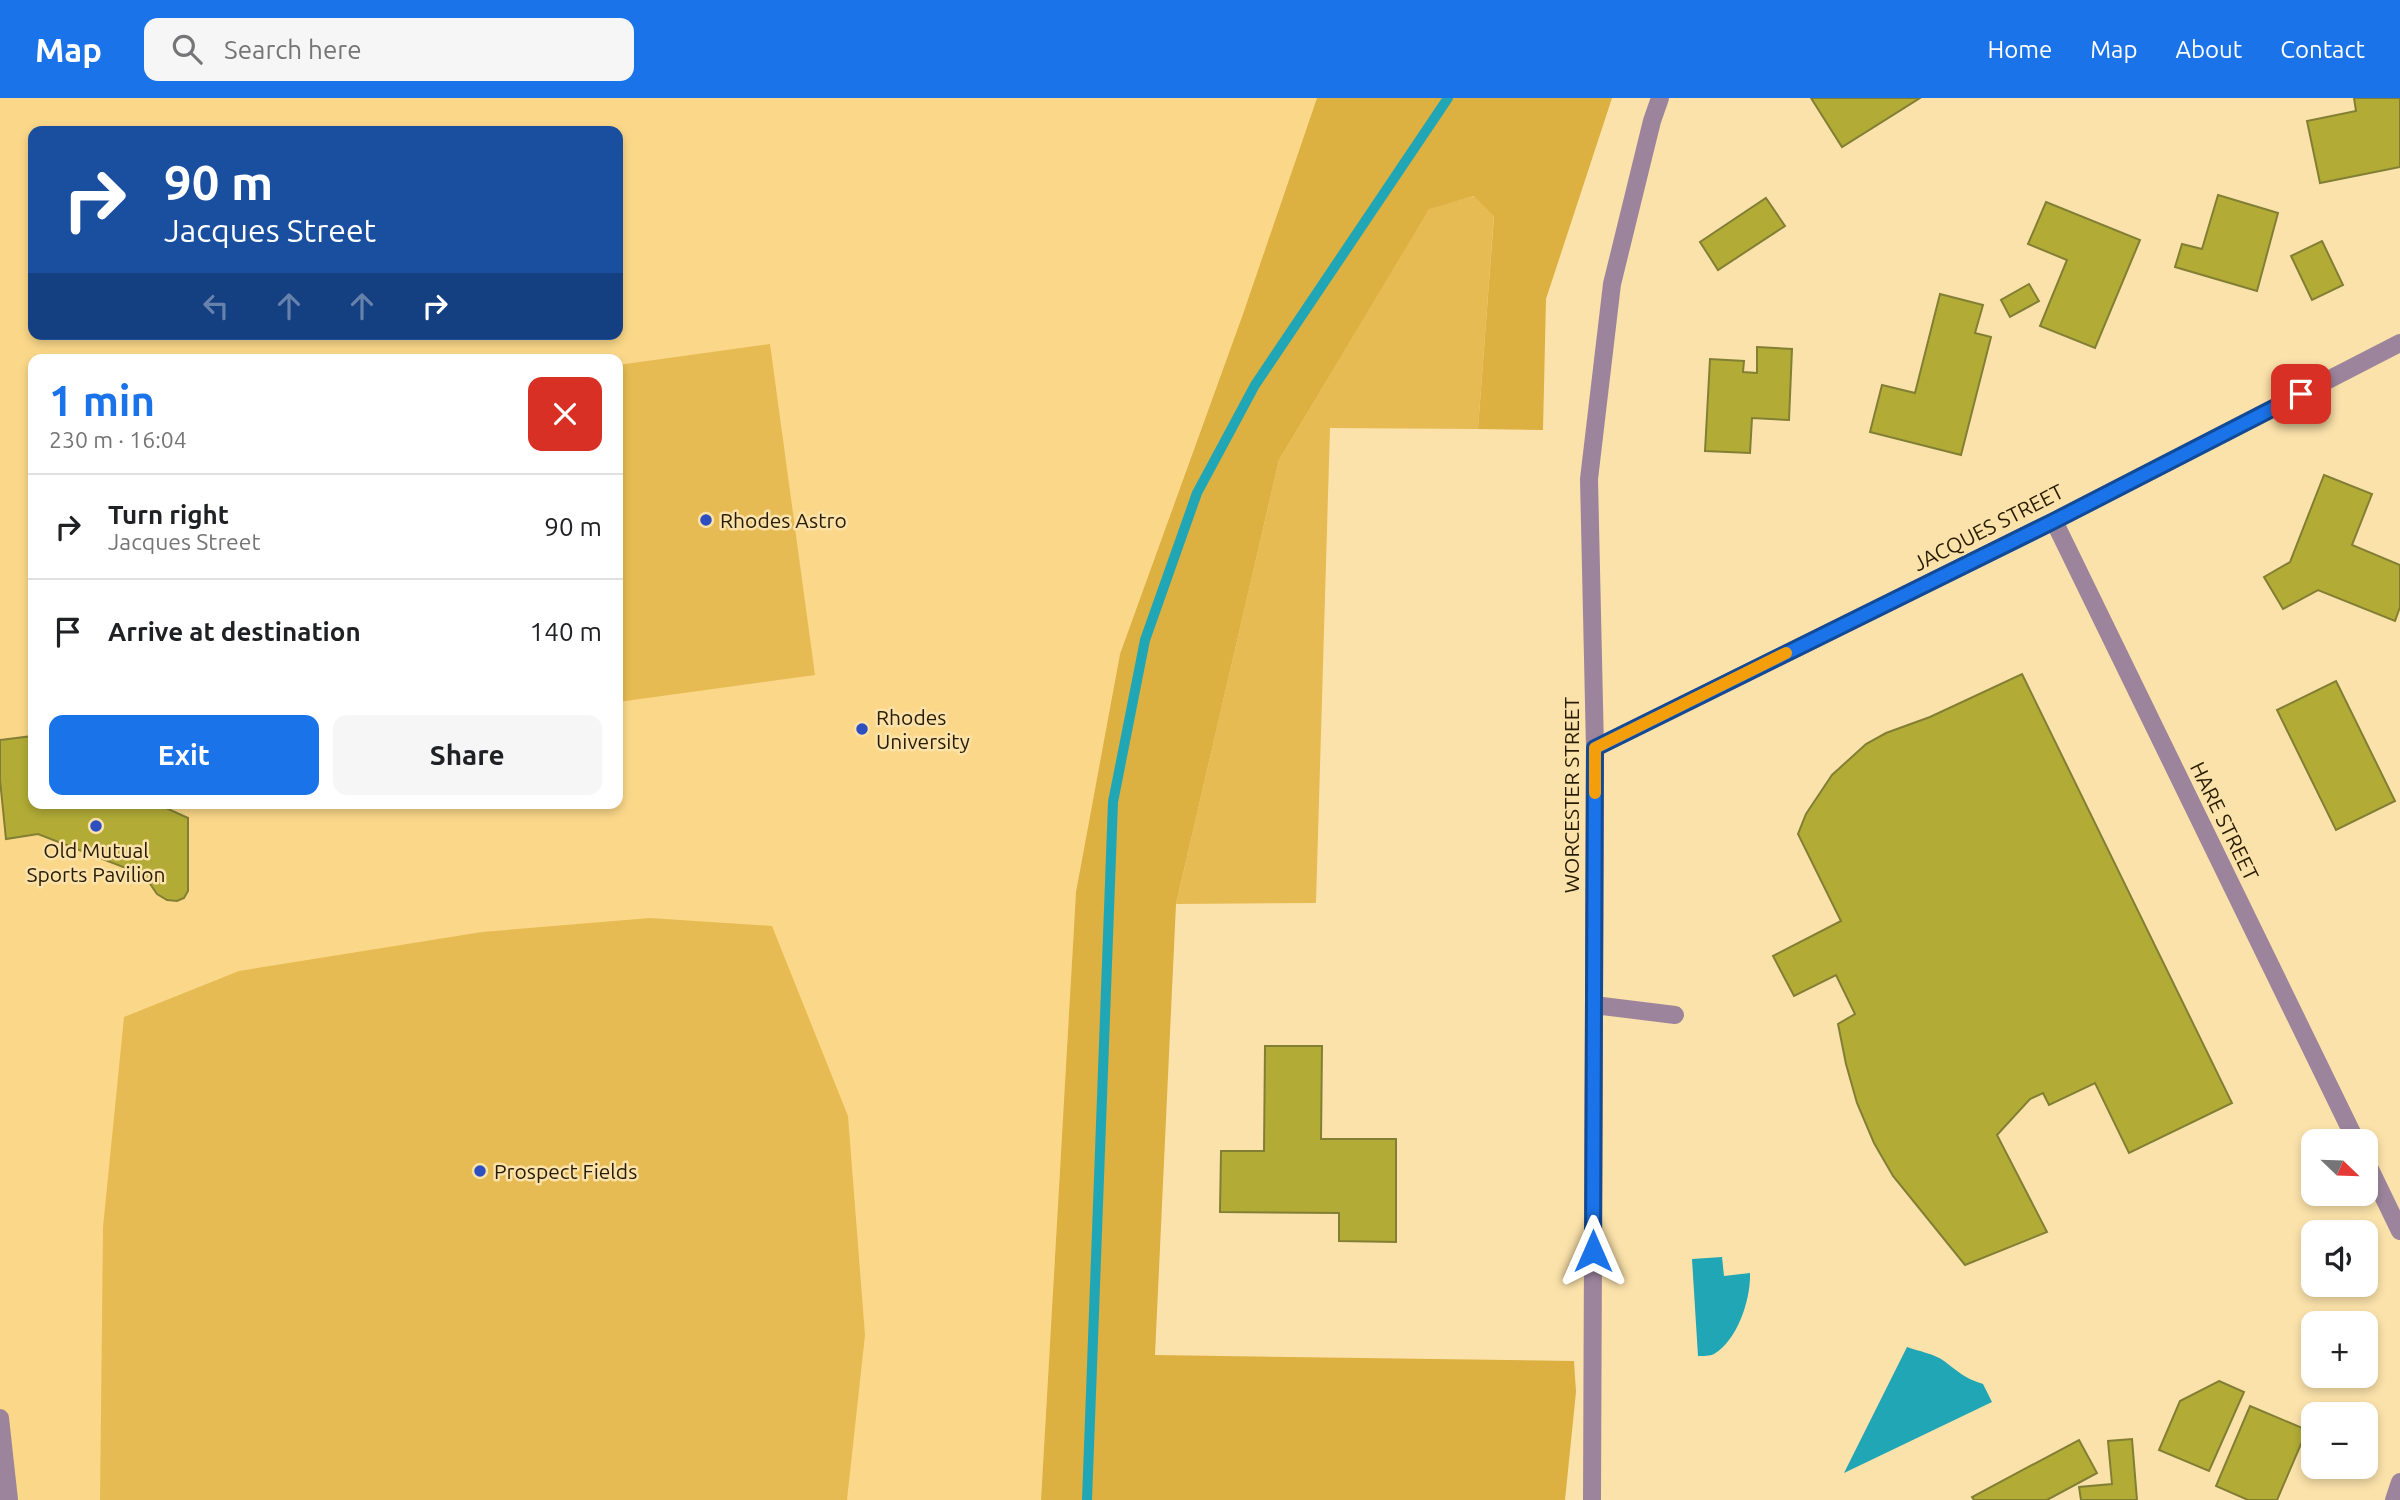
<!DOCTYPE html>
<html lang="en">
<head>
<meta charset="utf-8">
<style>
  body { margin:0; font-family:Ubuntu,sans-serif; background:#f6f6f6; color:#202124; height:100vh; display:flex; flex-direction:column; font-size:26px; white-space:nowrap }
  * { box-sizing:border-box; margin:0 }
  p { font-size:23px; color:#757577 }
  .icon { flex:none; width:38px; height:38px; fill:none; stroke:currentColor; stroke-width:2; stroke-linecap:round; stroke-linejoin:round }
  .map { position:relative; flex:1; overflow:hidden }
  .sheet { position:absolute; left:28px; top:256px; width:595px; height:455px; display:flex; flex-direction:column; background:#fff; border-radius:14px; box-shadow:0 4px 10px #0003 }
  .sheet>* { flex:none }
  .banner { position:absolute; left:28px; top:28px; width:595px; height:214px; border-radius:14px; box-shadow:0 4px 10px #0003; background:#1a4fa0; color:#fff; overflow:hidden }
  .needle { width:46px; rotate:113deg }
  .buttons { position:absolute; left:2301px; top:1031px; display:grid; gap:14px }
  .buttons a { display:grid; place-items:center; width:77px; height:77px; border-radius:14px; background:#fff; box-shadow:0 4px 10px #0003; font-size:35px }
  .pin { position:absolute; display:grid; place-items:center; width:60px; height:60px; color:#fff; margin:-30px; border-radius:14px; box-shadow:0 4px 10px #0006 }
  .me { position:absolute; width:77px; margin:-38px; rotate:0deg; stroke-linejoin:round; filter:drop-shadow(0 0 5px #0008) }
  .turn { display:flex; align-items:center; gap:24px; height:147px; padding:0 21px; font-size:32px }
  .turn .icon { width:91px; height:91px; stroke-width:2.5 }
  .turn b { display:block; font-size:49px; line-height:60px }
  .lanes { display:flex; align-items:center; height:66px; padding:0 21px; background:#0003; justify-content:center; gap:35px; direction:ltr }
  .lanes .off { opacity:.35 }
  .round { display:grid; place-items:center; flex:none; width:74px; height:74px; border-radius:14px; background:#f6f6f6 }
  .head { display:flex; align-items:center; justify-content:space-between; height:119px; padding:0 21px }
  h1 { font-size:42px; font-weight:700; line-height:52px; color:#1a73e8 }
  .primary-button { display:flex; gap:14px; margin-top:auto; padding:14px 21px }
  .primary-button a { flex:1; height:80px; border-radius:14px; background:#1a73e8; color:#fff; font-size:28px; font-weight:700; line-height:80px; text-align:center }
  .primary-button a+a { background:#f6f6f6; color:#202124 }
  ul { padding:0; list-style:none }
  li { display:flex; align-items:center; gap:21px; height:105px; padding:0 21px; border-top:2px solid #e0e0e0 }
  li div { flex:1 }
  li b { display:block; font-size:26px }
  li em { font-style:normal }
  header { display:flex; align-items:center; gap:42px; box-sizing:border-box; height:98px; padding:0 35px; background:#1a73e8; color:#fff }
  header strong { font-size:33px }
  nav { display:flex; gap:38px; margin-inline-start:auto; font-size:24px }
  .search { width:490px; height:63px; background:#f6f6f6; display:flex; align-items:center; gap:18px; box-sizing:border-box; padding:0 24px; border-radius:14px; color:#757577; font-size:26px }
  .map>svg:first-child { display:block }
  .built { fill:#fbd889; fill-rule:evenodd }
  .green { fill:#e7bb53 }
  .forest { fill:#dcb041 }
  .water { fill:#20a6b5 }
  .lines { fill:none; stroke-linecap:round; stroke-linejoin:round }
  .stream { stroke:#20a6b5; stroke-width:10 }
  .building { fill:#b2ac37; stroke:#827f35; stroke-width:2 }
  .lane { stroke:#9c859c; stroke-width:18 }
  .street { stroke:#9c859c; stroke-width:18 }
  .route-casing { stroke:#114b97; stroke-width:18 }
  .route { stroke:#1a73e8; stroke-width:12 }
  .slow { stroke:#f59e0b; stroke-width:12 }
  .poi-dot { fill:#2d4fbf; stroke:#fbe2aa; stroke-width:2.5 }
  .labels { text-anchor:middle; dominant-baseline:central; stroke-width:5; stroke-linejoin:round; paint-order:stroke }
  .poi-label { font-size:21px; fill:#281c00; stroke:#fbe2aa; text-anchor:start }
  .street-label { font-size:21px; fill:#281c00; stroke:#fbe2aa }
</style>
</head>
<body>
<header>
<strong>Map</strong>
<div class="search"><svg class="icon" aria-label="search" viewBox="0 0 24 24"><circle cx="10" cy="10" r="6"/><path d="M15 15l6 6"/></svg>Search here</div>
<nav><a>Home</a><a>Map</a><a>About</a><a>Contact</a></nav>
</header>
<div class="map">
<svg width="2400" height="1402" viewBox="0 0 2400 1402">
  <rect width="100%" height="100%" fill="#fbe2aa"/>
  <path class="built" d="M0,0h1317l-74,216 -123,340 -44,238 -35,608h-1041zM33,33h585v203h-585zM33,261h585v444h-585z"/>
  <g class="green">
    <polygon points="1475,98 1494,117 1478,331 1330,330 1316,805 1176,806 1279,362 1429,110"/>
    <polygon points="770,246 815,577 618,604 618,267"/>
    <polygon points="650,820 772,828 848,1018 865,1237 847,1402 100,1402 103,1129 124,919 239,873 482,834"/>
  </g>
  <polygon class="forest" points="1317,0 1612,0 1546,201 1543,332 1478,331 1494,118 1474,98 1429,111 1279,362 1176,806 1155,1257 1574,1263 1576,1294 1565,1402 1041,1402 1076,794 1120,556 1243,216"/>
  <g class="water">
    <path d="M1722,1159l2,19 26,-3c1,25 -12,67 -36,81 -4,2 -11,2 -16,2l-6,-97z"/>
    <path d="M1907,1249c11,4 28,7 37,14 15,11 20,17 39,23l9,18 -148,71z"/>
  </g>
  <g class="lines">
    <polyline class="stream" points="1087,1402 1113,704 1145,542 1197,395 1255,287 1448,0"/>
  </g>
  <g class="building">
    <polygon points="1811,0 1920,0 1842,49"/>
    <polygon points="2354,0 2400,0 2400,69 2320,85 2307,23 2356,13"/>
    <polygon points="2218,97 2278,115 2257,193 2175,169 2182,146 2202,151"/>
    <polygon points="1766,100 1785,128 1718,172 1700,144"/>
    <polygon points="2046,104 2140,142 2095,250 2040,228 2067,162 2028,146"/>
    <polygon points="2322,143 2343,187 2312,202 2291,158"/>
    <polygon points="2029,186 2039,203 2010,219 2001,202"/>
    <polygon points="1940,196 1983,207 1975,235 1991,239 1961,357 1870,334 1882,287 1915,295"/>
    <polygon points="1757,249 1792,251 1789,322 1752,320 1750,355 1705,353 1710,261 1744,263 1743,274 1757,275"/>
    <polygon points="2324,377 2372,396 2352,447 2400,467 2400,509 2395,523 2318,492 2283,511 2264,479 2290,464"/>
    <polygon points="2022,576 2232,1005 2129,1055 2095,985 2049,1007 2043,995 2030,1001 1997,1037 2047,1134 1965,1167 1893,1078 1874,1045 1857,1005 1846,966 1838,926 1855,916 1836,877 1794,898 1773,858 1841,823 1798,736 1806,716 1832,677 1866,646 1886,635 1930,619"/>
    <polygon points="2336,583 2395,703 2336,732 2277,612"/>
    <polygon points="33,638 33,705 155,705 188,720 188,793 184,800 177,803 167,802 157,796 144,777 38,736 6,741 0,682 0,642"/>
    <polygon points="1265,948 1322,948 1321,1041 1396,1041 1396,1144 1339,1143 1339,1115 1220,1114 1221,1053 1264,1053"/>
    <polygon points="2219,1283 2244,1294 2209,1373 2159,1352 2180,1303"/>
    <polygon points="2250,1308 2307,1332 2277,1402 2248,1402 2216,1388"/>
    <polygon points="2132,1341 2137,1402 2081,1402 2079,1389 2112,1386 2108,1343"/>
    <polygon points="2079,1342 2097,1375 2047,1402 1974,1402 1972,1399"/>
  </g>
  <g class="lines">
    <g class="lane">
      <polyline points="1594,907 1675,917"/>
      <polyline points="0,1320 9,1402"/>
    </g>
    <g class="street">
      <polyline points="2054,423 2356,1043"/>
      <polyline points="1595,650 2054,423 2400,245"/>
      <polyline points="2366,1063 2400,1133"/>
      <polyline points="1592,1402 1595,650 1589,381 1612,186 1652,23 1660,0"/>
      <polyline points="2394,1402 2400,1384"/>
    </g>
  </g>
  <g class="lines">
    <g class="route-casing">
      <polyline id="route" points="1593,1153 1595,650 2054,423 2301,296"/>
    </g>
    <use href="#route" class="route"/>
    <polyline class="slow" points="1595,695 1595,650 1786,555"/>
  </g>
  <g class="poi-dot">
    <circle cx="706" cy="422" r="7"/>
    <circle cx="862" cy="631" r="7"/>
    <circle cx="96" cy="728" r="7"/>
    <circle cx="480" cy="1073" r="7"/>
  </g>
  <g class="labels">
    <g class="poi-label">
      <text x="720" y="422">Rhodes Astro</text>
      <text x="876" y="619">Rhodes<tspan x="876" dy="24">University</tspan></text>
      <text x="96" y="752" text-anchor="middle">Old Mutual<tspan x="96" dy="24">Sports Pavilion</tspan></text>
      <text x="494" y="1073">Prospect Fields</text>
    </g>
    <g class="street-label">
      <text transform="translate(1988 429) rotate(-27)">JACQUES STREET</text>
      <text transform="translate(1571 697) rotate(-90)">WORCESTER STREET</text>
      <text transform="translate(2225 723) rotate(64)">HARE STREET</text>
    </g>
  </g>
</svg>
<div class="buttons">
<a><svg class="needle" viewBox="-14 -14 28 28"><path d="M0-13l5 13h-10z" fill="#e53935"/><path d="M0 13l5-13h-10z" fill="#757577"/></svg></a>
<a><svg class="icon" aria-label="sound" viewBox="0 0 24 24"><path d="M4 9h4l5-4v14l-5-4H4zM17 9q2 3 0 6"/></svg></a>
<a>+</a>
<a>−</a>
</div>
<div class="pin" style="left:2301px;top:296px;background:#d93025"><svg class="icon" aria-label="arrive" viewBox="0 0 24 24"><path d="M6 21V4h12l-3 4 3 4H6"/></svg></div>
<svg class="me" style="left:1593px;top:1153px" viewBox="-20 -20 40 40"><path d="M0-17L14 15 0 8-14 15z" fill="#1a73e8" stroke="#fff" stroke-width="4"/></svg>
<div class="banner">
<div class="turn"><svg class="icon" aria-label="right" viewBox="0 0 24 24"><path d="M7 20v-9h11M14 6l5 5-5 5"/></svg><div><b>90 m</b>Jacques Street</div></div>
<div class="lanes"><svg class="icon off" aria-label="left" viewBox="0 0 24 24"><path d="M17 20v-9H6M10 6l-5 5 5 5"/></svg><svg class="icon off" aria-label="ahead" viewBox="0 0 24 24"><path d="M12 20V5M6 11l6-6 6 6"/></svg><svg class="icon off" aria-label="ahead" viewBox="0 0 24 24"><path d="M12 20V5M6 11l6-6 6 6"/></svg><svg class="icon" aria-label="right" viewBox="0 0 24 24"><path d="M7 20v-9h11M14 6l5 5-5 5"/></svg></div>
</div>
<section class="sheet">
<div class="head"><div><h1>1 min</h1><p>230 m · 16:04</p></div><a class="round" style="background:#d93025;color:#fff"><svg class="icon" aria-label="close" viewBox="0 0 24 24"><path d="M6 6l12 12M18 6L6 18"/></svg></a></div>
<ul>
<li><svg class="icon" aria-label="right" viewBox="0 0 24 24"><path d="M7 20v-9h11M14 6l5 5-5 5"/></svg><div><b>Turn right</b><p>Jacques Street</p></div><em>90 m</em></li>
<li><svg class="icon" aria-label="arrive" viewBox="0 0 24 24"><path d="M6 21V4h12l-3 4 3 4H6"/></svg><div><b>Arrive at destination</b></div><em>140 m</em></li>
</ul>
<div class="primary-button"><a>Exit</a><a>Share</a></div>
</section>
</div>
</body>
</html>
